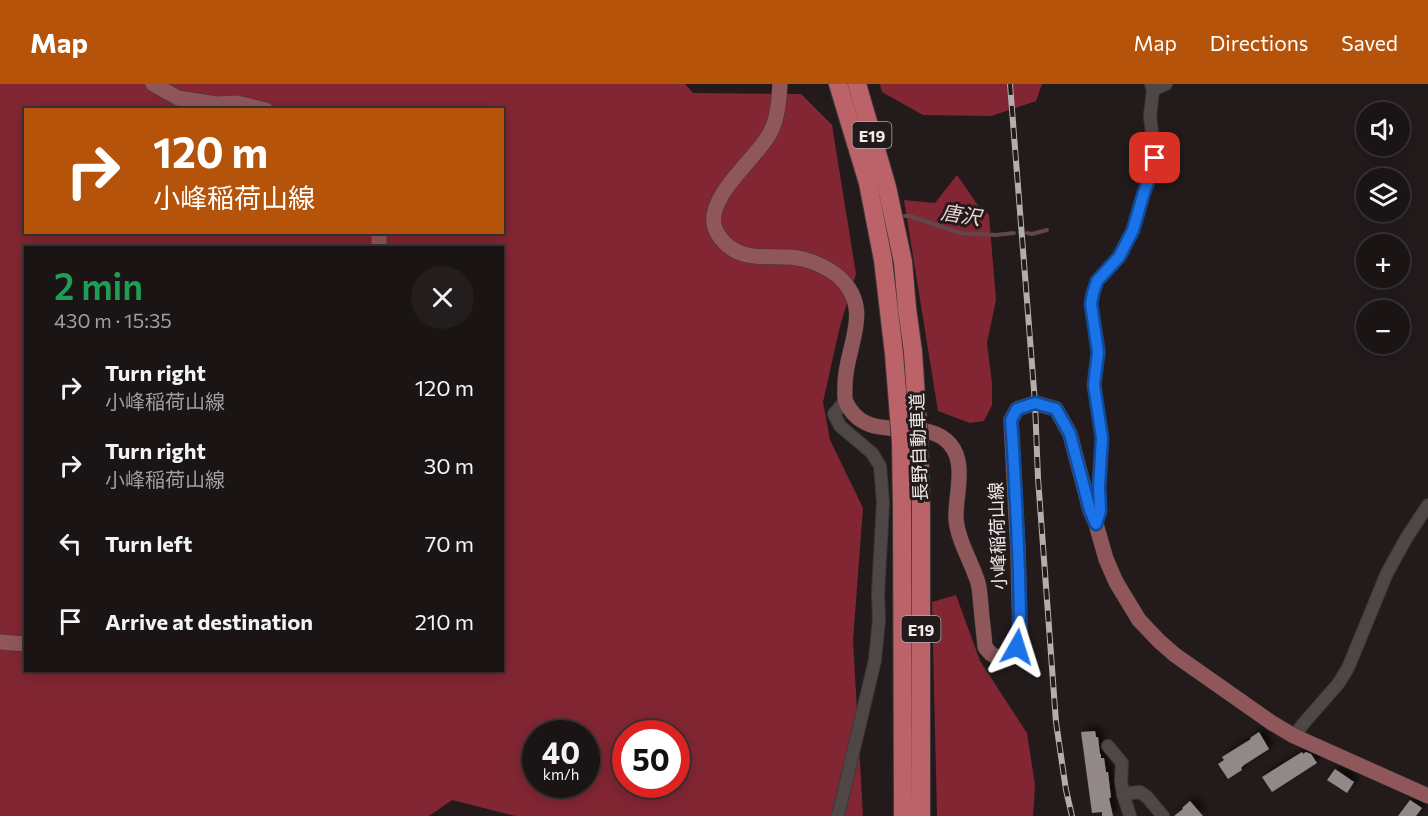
<!DOCTYPE html>
<html lang="en">
<head>
<meta charset="utf-8">
<style>
  body { margin:0; font-family:Commissioner,"Noto Sans JP",sans-serif; background:#231d1d; color:#f1f3f6; height:100vh; display:flex; flex-direction:column; font-size:22px; white-space:nowrap }
  * { box-sizing:border-box; margin:0 }
  p { font-size:20px; color:#9f9ea0 }
  .icon { flex:none; width:33px; height:33px; fill:none; stroke:currentColor; stroke-width:2; stroke-linecap:round; stroke-linejoin:round }
  .map { position:relative; flex:1; overflow:hidden }
  .details { position:absolute; left:24px; top:162px; width:480px; height:426px; display:flex; flex-direction:column; background:#1a1414; border-radius:0px; box-shadow:0 3px 15px #0003,0 0 0 2px #383334 }
  .details>* { flex:none }
  .guide { position:absolute; left:24px; top:24px; width:480px; height:126px; border-radius:0px; box-shadow:0 3px 15px #0003,0 0 0 2px #383334; background:#b45309; color:#fff; overflow:hidden }
  .tools { position:absolute; left:1356px; top:18px; display:grid; gap:12px }
  .tools a { display:grid; place-items:center; width:54px; height:54px; border-radius:50%; background:#1a1414; box-shadow:0 3px 15px #0003,0 0 0 2px #383334; font-size:30px }
  .speed { position:absolute; left:522px; top:636px; display:flex; gap:12px; font-size:30px; font-weight:700; text-align:center }
  .speed>* { display:grid; place-content:center; width:78px; height:78px; border-radius:50%; background:#1a1414; box-shadow:0 3px 15px #0003,0 0 0 2px #383334; line-height:1 }
  .speed small { font-size:15px; font-weight:400 }
  .speed .limit { border:9px solid #d22; background:#fff; color:#111 }
  .pin { position:absolute; display:grid; place-items:center; width:51px; height:51px; color:#fff; margin:-26px; border-radius:12px; box-shadow:0 3px 9px #0006 }
  .me { position:absolute; width:66px; margin:-33px; rotate:6deg; stroke-linejoin:round; filter:drop-shadow(0 0 4px #0008) }
  .turn { display:flex; align-items:center; gap:21px; height:126px; padding:0 30px; font-size:27px }
  .turn .icon { width:78px; height:78px; stroke-width:2.5 }
  .turn b { display:block; font-size:42px; line-height:51px }
  .round { display:grid; place-items:center; flex:none; width:63px; height:63px; border-radius:32px; background:#231d1d }
  .overview { display:flex; align-items:center; justify-content:space-between; height:102px; padding:0 30px }
  h1 { font-size:36px; font-weight:600; line-height:45px; color:#1e9e55 }
  ul { padding:0; list-style:none }
  li { display:flex; align-items:center; gap:18px; height:78px; padding:0 30px }
  li div { flex:1 }
  li b { display:block; font-size:22px }
  li em { font-style:normal }
  header { display:flex; align-items:center; gap:36px; box-sizing:border-box; height:84px; padding:0 30px; background:#b45309; color:#fff }
  header strong { font-size:28px }
  nav { display:flex; gap:33px; margin-inline-start:auto; font-size:21px }
  .map>svg:first-child { display:block }
  .forest { fill:#822633; fill-rule:evenodd }
  .lines { fill:none; stroke-linecap:round; stroke-linejoin:round }
  .stream { stroke:#624649; stroke-width:4 }
  .building { fill:#928888; filter:url(#shadow) }
  .minor-casing { stroke:#3e3839; stroke-width:14 }
  .major-casing { stroke:#3e3839; stroke-width:16 }
  .highway-casing { stroke:#3e3839; stroke-width:20 }
  .minor { stroke:#4f4646; stroke-width:12 }
  .major { stroke:#90575b; stroke-width:15 }
  .highway { stroke:#bb6369; stroke-width:18 }
  .rail-casing { stroke:#b4adae; stroke-width:6 }
  .rail { stroke:#231b1b; stroke-width:4; stroke-dasharray:11; stroke-linecap:butt }
  .highway-bridge-casing { stroke:#3e3839; stroke-width:20; stroke-linecap:butt }
  .highway-bridge { stroke:#bb6369; stroke-width:18 }
  .route-casing { stroke:#114b97; stroke-width:15 }
  .route { stroke:#1a73e8; stroke-width:10 }
  .labels { text-anchor:middle; dominant-baseline:central; stroke-width:6; stroke-linejoin:round; paint-order:stroke }
  .shield { fill:#231b1b; stroke:#b3adad; stroke-width:1.5 }
  .shield-label { font-size:16px; font-weight:bold; fill:#f1ebec }
  .street-label { font-size:18px; fill:#f1ebec; stroke:#231b1b }
  .water-label { font-size:20px; font-style:italic; fill:#f1d5d5; stroke:#231b1b }
</style>
</head>
<body>
<header>
<strong>Map</strong>
<nav><a>Map</a><a>Directions</a><a>Saved</a></nav>
</header>
<div class="map">
<svg width="1428" height="732" viewBox="0 0 1428 732">
  <defs>
    <filter id="shadow"><feDropShadow dx="5.5" dy="-5.5" stdDeviation="3" flood-color="#0009"/></filter>
  </defs>
  <rect width="100%" height="100%" fill="#231b1b"/>
  <g class="forest">
    <path d="M0,0h685l8,9 108,1 31,31 24,149 -16,52 -17,76 7,38 33,68 -10,132 10,176h-348l-63,-16 -23,16h-429zM26,26h476v122h-476zM26,164h476v422h-476zM536,650h50v50h-50zM626,650h50v50h-50z"/>
    <polygon points="880,0 1042,0 1036,17 991,32 923,31 882,8"/>
    <polygon points="957,91 977,120 989,131 996,216 987,259 992,299 992,321 984,337 970,339 938,327 904,116 935,119"/>
    <polygon points="956,511 980,577 1027,649 1035,701 1033,732 937,732 932,518"/>
  </g>
  <g class="lines">
    <g class="stream">
      <polyline points="904,132 910,132 960,149 996,151 1014,149"/>
      <polyline points="1027,149 1032,150 1047,146"/>
    </g>
  </g>
  <g class="building">
    <polygon points="1095,647 1096,653 1098,653 1100,670 1101,670 1101,674 1104,674 1106,688 1108,688 1111,714 1109,714 1113,732 1102,732 1102,728 1092,729 1081,648"/>
    <polygon points="1259,648 1269,665 1244,681 1241,684 1242,686 1228,695 1218,680 1224,676 1222,673 1251,655 1250,654"/>
    <polygon points="1302,668 1303,670 1306,668 1311,670 1317,679 1272,708 1262,693"/>
    <polygon points="1335,685 1354,698 1347,709 1327,696"/>
    <polygon points="1410,716 1422,724 1416,732 1398,732"/>
    <polygon points="1190,717 1203,732 1174,732 1183,725 1182,724"/>
  </g>
  <g class="lines">
    <g class="minor-casing">
      <g id="minor">
        <polyline points="1153,6 1166,0"/>
        <polyline points="1096,440 1100,427 1099,403 1102,354 1094,301 1099,268 1091,220 1093,209 1097,197 1119,173 1133,146 1144,108 1153,85 1155,74 1150,32 1153,6 1151,0"/>
        <polyline points="1294,652 1303,640 1338,600 1348,584 1387,489 1407,453 1428,421"/>
        <polyline points="1108,662 1122,679 1121,696 1123,710 1140,708 1147,713 1163,732"/>
        <polyline points="1123,710 1130,732"/>
        <polyline points="838,732 875,576 879,535 878,510 883,418 880,382 872,369 840,342 834,330 845,317"/>
      </g>
    </g>
    <g class="major-casing">
      <g id="major">
        <polyline points="153,0 178,14 216,20 237,19 266,26"/>
        <path d="M780,0c-1,16 -2,34 -10,49 -13,25 -61,61 -56,91 1,7 6,14 11,19 20,21 52,10 78,16 12,3 27,10 36,18 36,33 6,70 6,108 0,5 -1,13 1,17 21,46 77,11 104,42 17,20 5,51 6,75 2,23 16,43 22,64 2,7 2,16 3,23 1,14 3,27 4,41l6,7 8,4 9,-1 9,-10 3,-14 -2,-81 -7,-132 6,-11 18,-6 21,6 14,25 20,76 6,14 10,35 10,23 23,38 20,21 16,14 97,68 22,13 134,60"/>
        <polyline points="379,164 379,148"/>
        <polyline points="0,558 26,560"/>
      </g>
    </g>
    <g class="highway-casing">
      <g id="highway">
        <polyline points="838,0 868,99 883,176 894,270"/>
        <polyline points="857,0 887,103 903,178 907,224 913,268"/>
        <polyline points="919,357 921,423 921,732"/>
        <polyline points="901,358 902,424 903,732"/>
      </g>
    </g>
    <use href="#minor" class="minor"/>
    <use href="#major" class="major"/>
    <use href="#highway" class="highway"/>
    <g class="rail-casing">
      <polyline id="rail" points="1010,0 1035,319 1038,394 1056,638 1066,706 1072,732"/>
    </g>
    <use href="#rail" class="rail"/>
    <g class="highway-bridge-casing">
      <g id="highway-bridge">
        <polyline points="913,268 919,357"/>
        <polyline points="894,270 901,358"/>
      </g>
    </g>
    <use href="#highway-bridge" class="highway-bridge"/>
  </g>
  <g class="lines">
    <g class="route-casing">
      <path id="route" d="M1017,563c5,-24 2,-49 2,-74 -2,-51 -4,-102 -8,-153l6,-11 18,-6 21,6 14,25 20,76 6,14 4,-13 -1,-24 3,-49 -8,-53 4,-33 -7,-48 2,-11 4,-12 22,-24 14,-27 11,-38 9,-23 2,-11"/>
    </g>
    <use href="#route" class="route"/>
  </g>
  <g class="labels">
    <g class="shield">
      <rect x="852.5" y="38" width="39" height="26" rx="4.5"/>
      <rect x="901.5" y="532" width="39" height="26" rx="4.5"/>
    </g>
    <g class="shield-label">
      <text x="872" y="51">E19</text>
      <text x="921" y="545">E19</text>
    </g>
    <g class="street-label">
      <text transform="translate(918 363) rotate(-92)">長野自動車道</text>
      <text transform="translate(997 452) rotate(-92)">小峰稲荷山線</text>
    </g>
    <g class="water-label">
      <text transform="translate(961 130) rotate(9)">唐沢</text>
    </g>
  </g>
</svg>
<div class="tools">
<a><svg class="icon" aria-label="sound" viewBox="0 0 24 24"><path d="M4 9h4l5-4v14l-5-4H4zM17 9q2 3 0 6"/></svg></a>
<a><svg class="icon" aria-label="layers" viewBox="0 0 24 24"><path d="M12 4l9 5-9 5-9-5zM3 14l9 5 9-5"/></svg></a>
<a>+</a>
<a>−</a>
</div>
<div class="speed"><div>40<small>km/h</small></div><div class="limit">50</div></div>
<div class="pin" style="left:1155px;top:74px;background:#d93025"><svg class="icon" aria-label="arrive" viewBox="0 0 24 24"><path d="M6 21V4h12l-3 4 3 4H6"/></svg></div>
<svg class="me" style="left:1017px;top:563px" viewBox="-20 -20 40 40"><path d="M0-17L14 15 0 8-14 15z" fill="#1a73e8" stroke="#fff" stroke-width="4"/></svg>
<div class="guide">
<div class="turn"><svg class="icon" aria-label="right" viewBox="0 0 24 24"><path d="M7 20v-9h11M14 6l5 5-5 5"/></svg><div><b>120 m</b>小峰稲荷山線</div></div>
</div>
<section class="details">
<div class="overview"><div><h1>2 min</h1><p>430 m · 15:35</p></div><a class="round"><svg class="icon" aria-label="close" viewBox="0 0 24 24"><path d="M6 6l12 12M18 6L6 18"/></svg></a></div>
<ul>
<li><svg class="icon" aria-label="right" viewBox="0 0 24 24"><path d="M7 20v-9h11M14 6l5 5-5 5"/></svg><div><b>Turn right</b><p>小峰稲荷山線</p></div><em>120 m</em></li>
<li><svg class="icon" aria-label="right" viewBox="0 0 24 24"><path d="M7 20v-9h11M14 6l5 5-5 5"/></svg><div><b>Turn right</b><p>小峰稲荷山線</p></div><em>30 m</em></li>
<li><svg class="icon" aria-label="left" viewBox="0 0 24 24"><path d="M17 20v-9H6M10 6l-5 5 5 5"/></svg><div><b>Turn left</b></div><em>70 m</em></li>
<li><svg class="icon" aria-label="arrive" viewBox="0 0 24 24"><path d="M6 21V4h12l-3 4 3 4H6"/></svg><div><b>Arrive at destination</b></div><em>210 m</em></li>
</ul>
</section>
</div>
</body>
</html>
